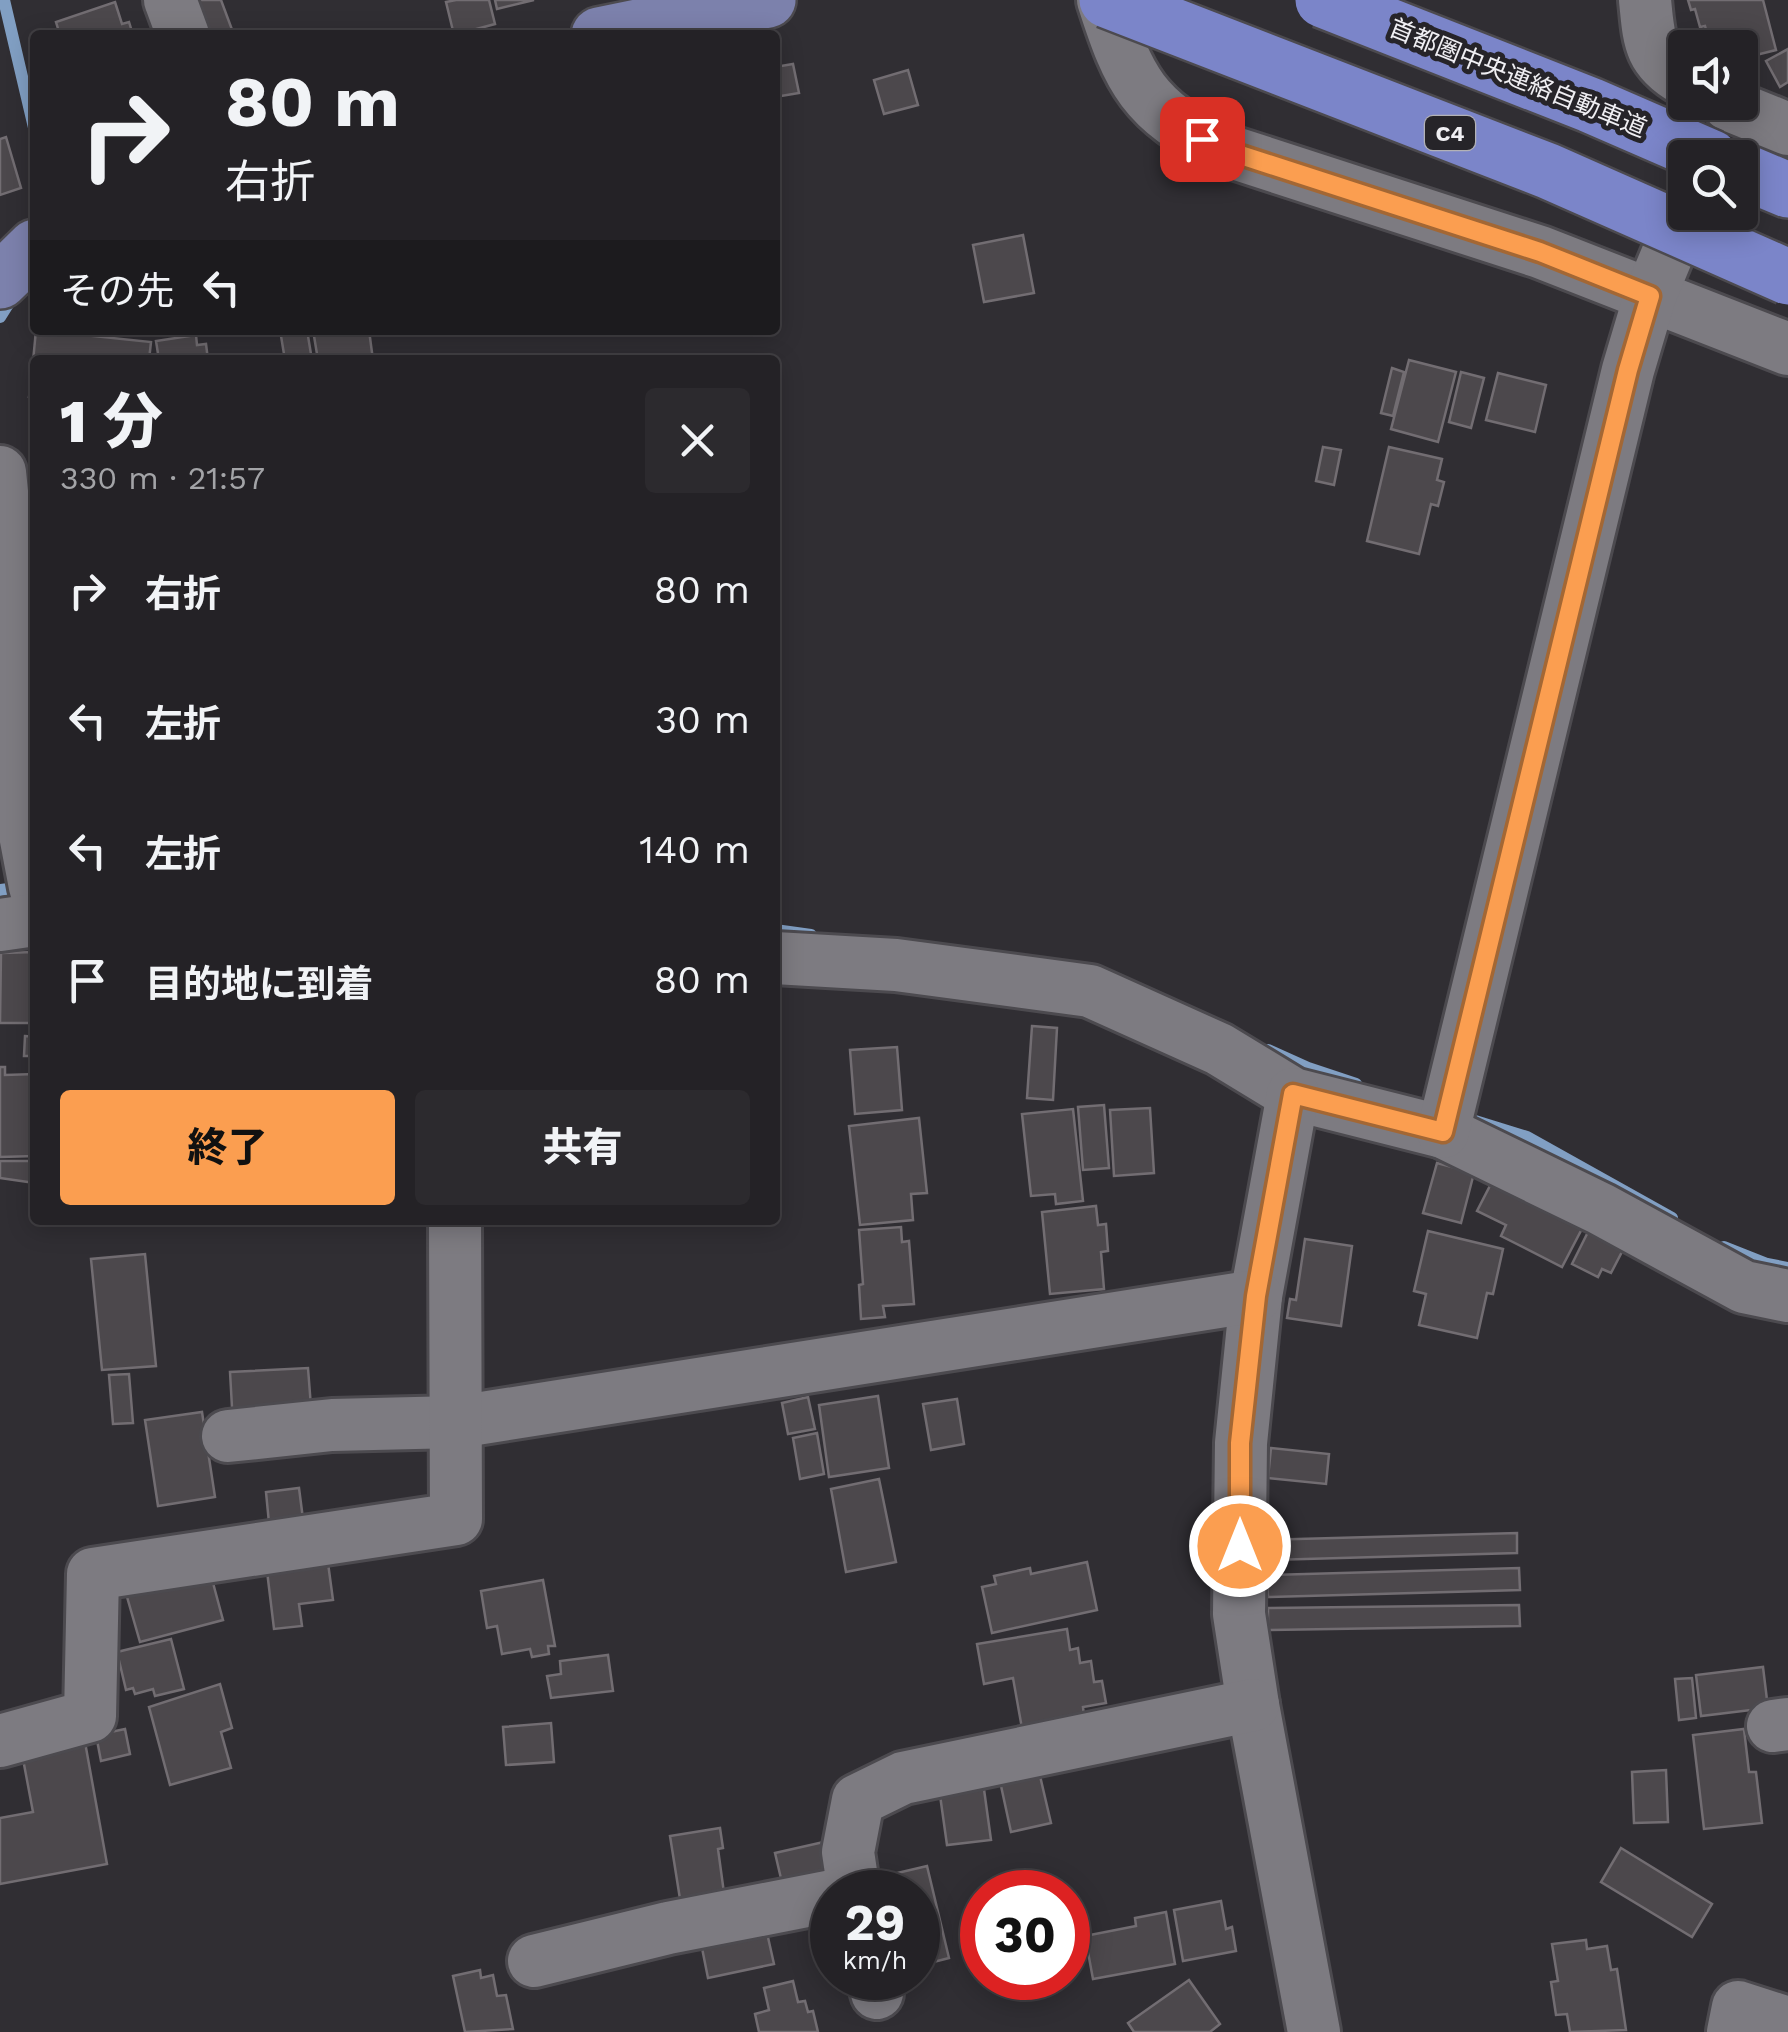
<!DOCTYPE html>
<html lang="ja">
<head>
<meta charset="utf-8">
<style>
  body { margin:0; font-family:"Work Sans","Noto Sans JP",sans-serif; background:#2c2a2e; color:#f1f3f6; height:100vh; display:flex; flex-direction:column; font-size:38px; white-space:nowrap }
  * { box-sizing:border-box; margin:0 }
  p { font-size:32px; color:#a3a4a7 }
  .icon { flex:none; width:55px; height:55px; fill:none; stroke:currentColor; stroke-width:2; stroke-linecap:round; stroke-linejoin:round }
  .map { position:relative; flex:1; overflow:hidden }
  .details { position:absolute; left:30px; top:355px; width:750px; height:870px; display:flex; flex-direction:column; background:#242226; border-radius:10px; box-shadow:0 5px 25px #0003,0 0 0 2px #413f43 }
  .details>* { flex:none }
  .hud { position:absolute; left:30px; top:30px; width:750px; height:305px; border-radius:10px; box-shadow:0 5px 25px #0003,0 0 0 2px #413f43; background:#242226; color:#f1f3f6; overflow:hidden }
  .buttons { position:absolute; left:1668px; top:30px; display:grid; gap:20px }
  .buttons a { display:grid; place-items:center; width:90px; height:90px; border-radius:10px; background:#242226; box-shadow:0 5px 25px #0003,0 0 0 2px #413f43; font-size:50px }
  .speed { position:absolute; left:810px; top:1870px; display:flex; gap:20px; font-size:50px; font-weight:700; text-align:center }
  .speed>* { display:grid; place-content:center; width:130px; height:130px; border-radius:50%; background:#242226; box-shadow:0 5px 25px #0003,0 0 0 2px #413f43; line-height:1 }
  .speed small { font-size:25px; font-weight:400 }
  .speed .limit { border:15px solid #d22; background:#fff; color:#111 }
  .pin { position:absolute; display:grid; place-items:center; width:85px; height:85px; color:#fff; margin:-42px; border-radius:20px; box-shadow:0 5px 15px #0006 }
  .me { position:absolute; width:110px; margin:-55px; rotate:0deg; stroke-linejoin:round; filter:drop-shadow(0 0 8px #0008) }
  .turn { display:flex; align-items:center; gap:35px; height:210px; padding:0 30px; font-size:45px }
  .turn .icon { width:130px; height:130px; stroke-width:2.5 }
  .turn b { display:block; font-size:70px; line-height:85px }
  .then { display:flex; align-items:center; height:95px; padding:0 30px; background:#0003; gap:20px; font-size:38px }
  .round { display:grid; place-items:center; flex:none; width:105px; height:105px; border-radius:10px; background:#2c2a2e }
  .head { display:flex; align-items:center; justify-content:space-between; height:170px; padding:0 30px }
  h1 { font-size:60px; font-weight:800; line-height:75px }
  .button { display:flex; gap:20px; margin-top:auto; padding:20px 30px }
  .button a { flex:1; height:115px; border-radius:10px; background:#fb9e50; color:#111; font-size:40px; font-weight:800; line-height:115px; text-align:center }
  .button a+a { background:#2c2a2e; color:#f1f3f6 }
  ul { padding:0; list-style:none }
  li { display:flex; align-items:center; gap:30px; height:130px; padding:0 30px }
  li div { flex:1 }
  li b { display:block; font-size:38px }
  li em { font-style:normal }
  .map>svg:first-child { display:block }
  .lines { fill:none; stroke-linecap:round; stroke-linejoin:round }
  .stream { stroke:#819fc3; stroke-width:12 }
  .building { fill:#4c484c; stroke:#726d72; stroke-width:2.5 }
  .minor-casing { stroke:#4c4a4f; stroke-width:58 }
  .major-casing { stroke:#4c4a4f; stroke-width:60 }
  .highway-casing { stroke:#4c4a4f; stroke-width:60 }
  .minor { stroke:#7d7b81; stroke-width:52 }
  .major { stroke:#7c81ac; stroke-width:55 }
  .highway { stroke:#7b85c9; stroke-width:55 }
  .highway-bridge-casing { stroke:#4c4a4f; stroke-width:60; stroke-linecap:butt }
  .highway-bridge { stroke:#7b85c9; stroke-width:55 }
  .route-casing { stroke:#a36734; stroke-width:25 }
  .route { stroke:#fb9e50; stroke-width:18 }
  .labels { text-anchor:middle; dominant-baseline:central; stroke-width:10; stroke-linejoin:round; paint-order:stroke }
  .shield { fill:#262429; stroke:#b3b2b6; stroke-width:2.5 }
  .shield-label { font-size:22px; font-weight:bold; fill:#f0eff3 }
  .street-label { font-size:25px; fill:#f0eff3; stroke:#262429 }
</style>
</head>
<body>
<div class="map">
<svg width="1788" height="2032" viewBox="0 0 1788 2032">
  <rect width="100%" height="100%" fill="#302e33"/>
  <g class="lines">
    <g class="stream">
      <polyline points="4,0 35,132"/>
      <polyline points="0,317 15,293"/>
      <polyline points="0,890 23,887"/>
      <polyline points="775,930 811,935"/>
      <polyline points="1268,1050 1308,1068 1356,1084"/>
      <polyline points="1475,1121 1527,1137 1672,1218"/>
      <polyline points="1724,1247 1767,1264 1788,1268"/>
    </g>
  </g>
  <g class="building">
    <polygon points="186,0 221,0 234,35 198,35"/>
    <polygon points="456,0 489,0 495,24 454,35 446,2"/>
    <polygon points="495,0 534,0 497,9"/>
    <polygon points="1688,0 1763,0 1776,50 1748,57 1746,49 1740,50 1733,42 1727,43 1724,33 1708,37 1705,26 1700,27 1695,9 1691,10"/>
    <polygon points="115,2 122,24 129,22 133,35 60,35 56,22"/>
    <polygon points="1788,49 1788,82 1780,87 1766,61"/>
    <polygon points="793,64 799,93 775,97 775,67"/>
    <polygon points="908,70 918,105 884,114 874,80"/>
    <polygon points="6,137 21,188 0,195 0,139"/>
    <polygon points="1023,235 1034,293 984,302 973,245"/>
    <polygon points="36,330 151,342 149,360 35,360 35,372 32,372"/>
    <polygon points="112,330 151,330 151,333 112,334"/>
    <polygon points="280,330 307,330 312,360 285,360"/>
    <polygon points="313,330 369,330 373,360 318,360"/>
    <polygon points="196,335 197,345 206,344 208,360 159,360 156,341"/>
    <polygon points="1409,360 1456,372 1438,442 1391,429"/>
    <polygon points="1392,368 1404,372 1393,416 1381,413"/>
    <polygon points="1461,372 1484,378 1471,428 1449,422"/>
    <polygon points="1498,373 1546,385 1535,432 1486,420"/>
    <polygon points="32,376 35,377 35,398 29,397"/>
    <polygon points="1323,447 1341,450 1334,485 1316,481"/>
    <polygon points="1389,447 1442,459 1437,480 1444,482 1438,506 1431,504 1419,554 1367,541"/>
    <polygon points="35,952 35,1023 0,1023 1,953"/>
    <polygon points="1032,1026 1057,1028 1053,1100 1027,1098"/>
    <polygon points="25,1036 35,1037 35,1056 24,1056"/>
    <polygon points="897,1047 902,1110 855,1114 850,1050"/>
    <polygon points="0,1067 5,1067 5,1075 35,1074 35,1156 0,1157"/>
    <polygon points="1104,1105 1109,1168 1083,1170 1078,1107"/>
    <polygon points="1150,1108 1154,1173 1114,1176 1110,1110"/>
    <polygon points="1073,1109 1083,1201 1056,1204 1055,1194 1031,1196 1022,1114"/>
    <polygon points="919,1118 927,1193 911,1194 913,1220 860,1225 849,1126"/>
    <polygon points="0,1161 35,1161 35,1183 0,1178"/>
    <polygon points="1437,1163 1474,1173 1461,1223 1423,1213"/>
    <polygon points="1494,1178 1586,1221 1562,1267 1501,1236 1506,1225 1477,1211"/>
    <polygon points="1096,1206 1098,1225 1106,1224 1108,1251 1101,1252 1104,1289 1050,1294 1042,1212"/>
    <polygon points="1591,1226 1626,1244 1611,1273 1602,1269 1598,1277 1572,1264"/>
    <polygon points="901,1227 902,1242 909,1241 914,1304 883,1306 885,1317 861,1319 859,1285 863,1284 859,1230"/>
    <polygon points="1428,1231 1503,1249 1493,1294 1487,1293 1477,1338 1419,1325 1426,1294 1414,1291"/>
    <polygon points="1305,1239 1352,1246 1341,1326 1287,1318 1290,1299 1296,1300"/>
    <polygon points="145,1254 156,1366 102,1370 91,1259"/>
    <polygon points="308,1368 312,1420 233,1425 230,1372"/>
    <polygon points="129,1374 133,1423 113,1424 109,1375"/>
    <polygon points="878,1396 889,1468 829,1477 819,1405"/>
    <polygon points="808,1397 815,1429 788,1434 782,1403"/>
    <polygon points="957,1399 964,1444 931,1450 923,1404"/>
    <polygon points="202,1412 215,1497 158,1506 145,1420"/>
    <polygon points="817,1433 824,1474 800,1479 793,1438"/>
    <polygon points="1271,1448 1329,1454 1326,1484 1268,1478"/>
    <polygon points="879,1479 896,1562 846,1572 831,1489"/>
    <polygon points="299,1488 303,1519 269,1523 266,1492"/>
    <polygon points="1517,1533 1517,1553 1266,1560 1265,1540"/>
    <polygon points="1087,1562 1097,1610 992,1633 982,1587 996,1584 994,1576 1030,1568 1031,1574"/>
    <polygon points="328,1563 333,1600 299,1604 302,1626 274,1629 267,1571"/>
    <polygon points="209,1568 223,1620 140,1642 125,1590"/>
    <polygon points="1519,1568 1520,1590 1268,1597 1267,1575"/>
    <polygon points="543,1580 555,1646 548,1646 549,1654 532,1657 530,1649 502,1654 497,1626 487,1628 481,1591"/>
    <polygon points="1519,1605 1520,1626 1268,1630 1268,1608"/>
    <polygon points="1067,1629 1070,1650 1078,1648 1080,1663 1091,1661 1094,1682 1102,1681 1106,1703 1083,1707 1084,1716 1023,1734 1013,1678 984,1684 977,1644"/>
    <polygon points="171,1639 184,1689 155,1696 153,1689 135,1694 133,1688 126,1690 117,1652"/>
    <polygon points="608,1655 613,1691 551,1698 547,1676 561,1674 560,1661"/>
    <polygon points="1763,1667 1768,1708 1701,1716 1696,1675"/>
    <polygon points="1692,1678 1696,1718 1679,1720 1675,1679"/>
    <polygon points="220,1684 232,1728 221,1732 231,1768 170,1785 149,1707"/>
    <polygon points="551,1723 554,1762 506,1765 503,1727"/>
    <polygon points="125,1729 130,1754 101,1761 96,1735"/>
    <polygon points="1744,1729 1749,1772 1756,1772 1762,1823 1704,1829 1693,1735"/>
    <polygon points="83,1731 107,1864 0,1884 0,1818 33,1812 20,1743"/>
    <polygon points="1037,1763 1051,1823 1011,1832 998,1772"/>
    <polygon points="1666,1770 1668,1822 1634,1823 1632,1772"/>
    <polygon points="983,1782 991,1840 947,1845 939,1788"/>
    <polygon points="720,1828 723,1848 718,1849 724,1893 680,1899 670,1836"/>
    <polygon points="828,1841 836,1875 783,1887 775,1853"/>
    <polygon points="1621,1848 1712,1904 1692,1937 1601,1882"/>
    <polygon points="927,1866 949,1958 918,1966 918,1892 876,1892 872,1879"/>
    <polygon points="1221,1901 1226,1929 1232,1927 1236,1951 1183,1961 1174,1910"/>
    <polygon points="1166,1912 1175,1964 1093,1979 1085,1936 1136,1926 1135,1918"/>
    <polygon points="765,1924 774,1964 708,1978 700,1938"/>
    <polygon points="1586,1940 1587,1949 1607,1946 1611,1970 1617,1969 1626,2030 1570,2032 1567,2014 1556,2015 1551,1982 1558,1981 1552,1944"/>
    <polygon points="480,1970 481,1978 493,1975 497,1996 506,1995 513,2029 465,2032 453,1976"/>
    <polygon points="1189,1980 1220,2024 1210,2032 1134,2032 1128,2023"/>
    <polygon points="793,1981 798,2002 805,2001 808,2012 813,2011 818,2032 759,2032 755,2014 769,2010 764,1988"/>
  </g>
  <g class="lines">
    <g class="minor-casing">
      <g id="minor">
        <polyline points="170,0 183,35"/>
        <path d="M1103,0c26,81 40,110 119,149l318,103 248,97"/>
        <path d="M1645,0c4,39 3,59 40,80"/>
        <polyline points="1729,105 1788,129"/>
        <polyline points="0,472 8,552 11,652 7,740 35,887"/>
        <polyline points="0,925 35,920"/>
        <polyline points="775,958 896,965 1090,991 1219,1049 1293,1094 1443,1132 1601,1209 1744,1287 1788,1296"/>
        <polyline points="1293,1094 1256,1296 1241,1443 1239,1614 1253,1705 1314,2032"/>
        <polyline points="1443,1132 1628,370 1650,296 1685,212"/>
        <polyline points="228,1436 332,1425 457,1422 1256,1296"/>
        <polyline points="1773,1726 1788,1724"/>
        <polyline points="0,1741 90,1716 93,1574 456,1519 455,1220"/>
        <polyline points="854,1892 848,1852 858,1800 903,1778 1253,1705"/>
        <polyline points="534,1961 668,1928 832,1896"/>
        <polyline points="874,1978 877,1993"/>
        <polyline points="1733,2032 1738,2007 1788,2023"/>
      </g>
    </g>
    <g class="major-casing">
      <g id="major">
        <polyline points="599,35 768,0"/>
        <polyline points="0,281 35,247"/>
      </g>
    </g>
    <g class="highway-casing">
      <polyline id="highway" points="1740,170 1788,190"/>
    </g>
    <use href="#minor" class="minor"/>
    <use href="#major" class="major"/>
    <use href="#highway" class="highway"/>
    <g class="highway-bridge-casing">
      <g id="highway-bridge">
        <polyline points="1107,0 1548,171 1788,277"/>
        <polyline points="1323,0 1590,105 1712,158"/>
      </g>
    </g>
    <use href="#highway-bridge" class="highway-bridge"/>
  </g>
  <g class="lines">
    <g class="route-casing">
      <polyline id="route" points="1202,139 1222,149 1540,252 1650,296 1628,370 1443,1132 1293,1094 1256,1296 1240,1443 1240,1546"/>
    </g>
    <use href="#route" class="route"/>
  </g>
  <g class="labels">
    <rect class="shield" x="1425" y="116" width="50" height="34" rx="8"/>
    <g class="shield-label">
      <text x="1450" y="133">C4</text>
    </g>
    <g class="street-label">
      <text transform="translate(1518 78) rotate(22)">首都圏中央連絡自動車道</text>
    </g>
  </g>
</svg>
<div class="buttons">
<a><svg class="icon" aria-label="sound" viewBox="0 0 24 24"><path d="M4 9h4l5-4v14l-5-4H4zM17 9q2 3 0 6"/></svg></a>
<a><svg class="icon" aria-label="search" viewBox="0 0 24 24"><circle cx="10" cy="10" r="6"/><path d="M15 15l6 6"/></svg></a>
</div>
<div class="speed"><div>29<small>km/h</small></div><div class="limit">30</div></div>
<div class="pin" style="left:1202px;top:139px;background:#d93025"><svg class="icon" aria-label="arrive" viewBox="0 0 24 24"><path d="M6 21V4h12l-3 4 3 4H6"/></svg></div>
<svg class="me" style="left:1240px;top:1546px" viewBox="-20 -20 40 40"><circle r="17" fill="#fb9e50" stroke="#fff" stroke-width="3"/><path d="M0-11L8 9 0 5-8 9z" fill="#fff"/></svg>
<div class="hud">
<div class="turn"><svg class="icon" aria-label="right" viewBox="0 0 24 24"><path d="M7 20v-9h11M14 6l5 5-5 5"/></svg><div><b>80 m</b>右折</div></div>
<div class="then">その先<svg class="icon" aria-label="left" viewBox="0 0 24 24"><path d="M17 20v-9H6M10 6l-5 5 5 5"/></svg></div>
</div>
<section class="details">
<div class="head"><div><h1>1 分</h1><p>330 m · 21:57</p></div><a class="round"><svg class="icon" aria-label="close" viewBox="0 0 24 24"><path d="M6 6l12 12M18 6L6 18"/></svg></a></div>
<ul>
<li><svg class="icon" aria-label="right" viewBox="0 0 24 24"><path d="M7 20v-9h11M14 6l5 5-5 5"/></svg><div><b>右折</b></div><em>80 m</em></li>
<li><svg class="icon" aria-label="left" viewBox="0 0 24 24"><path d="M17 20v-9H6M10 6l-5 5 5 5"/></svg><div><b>左折</b></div><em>30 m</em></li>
<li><svg class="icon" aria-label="left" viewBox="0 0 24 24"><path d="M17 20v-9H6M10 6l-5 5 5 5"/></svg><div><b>左折</b></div><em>140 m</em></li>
<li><svg class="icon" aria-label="arrive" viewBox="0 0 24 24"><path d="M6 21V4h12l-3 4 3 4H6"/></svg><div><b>目的地に到着</b></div><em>80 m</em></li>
</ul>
<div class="button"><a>終了</a><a>共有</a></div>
</section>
</div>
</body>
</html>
